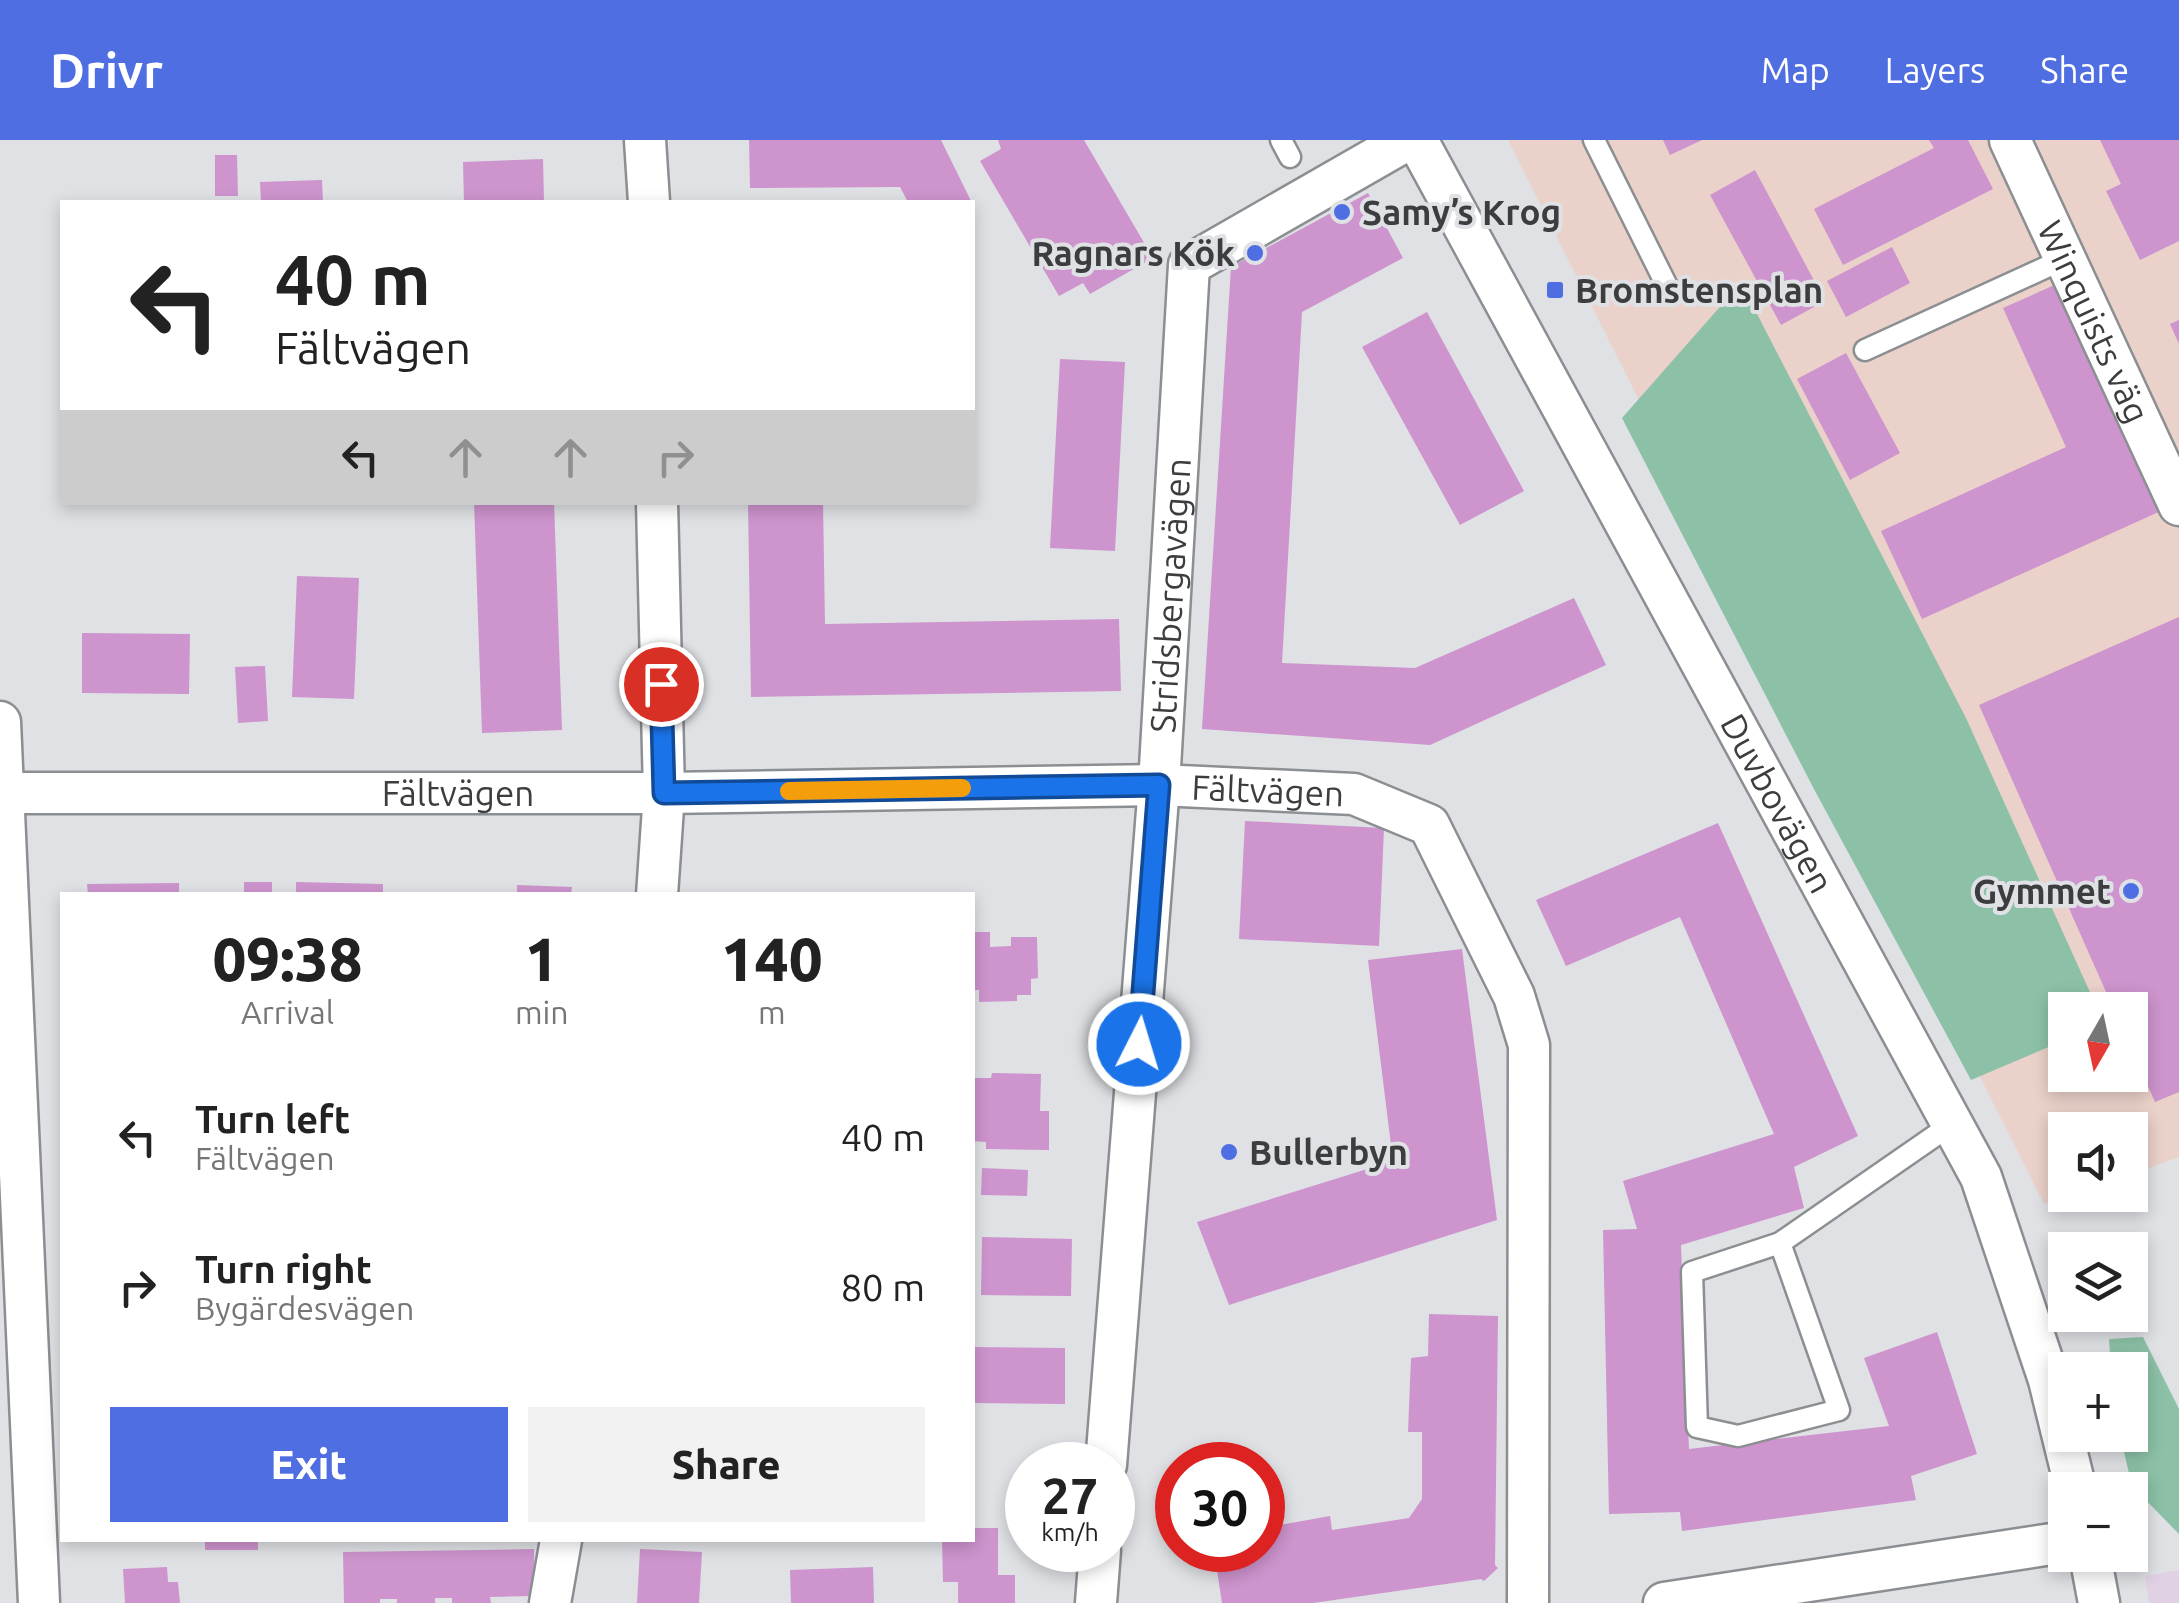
<!DOCTYPE html>
<html lang="en">
<head>
<meta charset="utf-8">
<style>
  body { margin:0; font-family:Ubuntu,sans-serif; background:#f2f2f2; color:#222; height:100vh; display:flex; flex-direction:column; font-size:38px; white-space:nowrap }
  * { box-sizing:border-box; margin:0 }
  p { font-size:32px; color:#767676 }
  .icon { flex:none; width:55px; height:55px; fill:none; stroke:currentColor; stroke-width:2; stroke-linecap:round; stroke-linejoin:round }
  .map { position:relative; flex:1; overflow:hidden }
  .side { position:absolute; left:60px; top:752px; width:915px; height:650px; display:flex; flex-direction:column; background:#fff; border-radius:0px; box-shadow:0 5px 15px #0003 }
  .side>* { flex:none }
  .top-card { position:absolute; left:60px; top:60px; width:915px; height:305px; border-radius:0px; box-shadow:0 5px 15px #0003; background:#fff; color:#222; overflow:hidden }
  .needle { width:65px; rotate:189deg }
  .controls { position:absolute; left:2048px; top:852px; display:grid; gap:20px }
  .controls a { display:grid; place-items:center; width:100px; height:100px; border-radius:0px; background:#fff; box-shadow:0 5px 15px #0003; font-size:50px }
  .speed { position:absolute; left:1005px; top:1302px; display:flex; gap:20px; font-size:50px; font-weight:700; text-align:center }
  .speed>* { display:grid; place-content:center; width:130px; height:130px; border-radius:50%; background:#fff; box-shadow:0 5px 15px #0003; line-height:1 }
  .speed small { font-size:25px; font-weight:400 }
  .speed .limit { border:15px solid #d22; background:#fff; color:#111 }
  .pin { position:absolute; display:grid; place-items:center; width:85px; height:85px; color:#fff; margin:-42px; border:5px solid #fff; border-radius:50%; box-shadow:0 2px 10px #0007 }
  .me { position:absolute; width:110px; margin:-55px; rotate:5deg; stroke-linejoin:round; filter:drop-shadow(0 0 8px #0008) }
  .turn { display:flex; align-items:center; gap:35px; height:210px; padding:0 50px; font-size:45px }
  .turn .icon { width:130px; height:130px; stroke-width:2.5 }
  .turn b { display:block; font-size:70px; line-height:85px }
  .lanes { display:flex; align-items:center; height:95px; padding:0 50px; background:#0003; justify-content:center; gap:50px; direction:ltr }
  .lanes .off { opacity:.35 }
  .eta { display:flex; justify-content:space-evenly; align-items:center; height:170px; text-align:center }
  .eta b { font-size:60px; font-weight:800; line-height:70px }
  .cta { display:flex; gap:20px; margin-top:auto; padding:20px 50px }
  .cta a { flex:1; height:115px; border-radius:0px; background:#4e6ee2; color:#fff; font-size:40px; font-weight:800; line-height:115px; text-align:center }
  .cta a+a { background:#f2f2f2; color:#222 }
  ul { padding:0; list-style:none }
  li { display:flex; align-items:center; gap:30px; height:150px; padding:0 50px }
  li div { flex:1 }
  li b { display:block; font-size:38px }
  li em { font-style:normal }
  header { display:flex; align-items:center; gap:60px; box-sizing:border-box; height:140px; padding:0 50px; background:#4e6ee2; color:#fff }
  header strong { font-size:48px }
  nav { display:flex; gap:55px; margin-inline-start:auto; font-size:35px }
  .map>svg:first-child { display:block }
  .industrial { fill:#ead1c9; fill-rule:evenodd }
  .education { fill:#e1d1e4 }
  .green { fill:#8cc1a7 }
  .building { fill:#cd94cd }
  .lines { fill:none; stroke-linecap:round; stroke-linejoin:round }
  .service-casing { stroke:#8c8f92; stroke-width:25 }
  .minor-casing { stroke:#8c8f92; stroke-width:45 }
  .service { stroke:#fff; stroke-width:20 }
  .minor { stroke:#fff; stroke-width:40 }
  .route-casing { stroke:#114b97; stroke-width:25 }
  .route { stroke:#1a73e8; stroke-width:18 }
  .slow { stroke:#f59e0b; stroke-width:18 }
  .poi-dot { fill:#4e6ee2; stroke:#dfe1e5; stroke-width:4 }
  .labels { text-anchor:middle; dominant-baseline:central; stroke-width:8; stroke-linejoin:round; paint-order:stroke }
  .poi-label { font-size:35px; font-weight:bold; fill:#3b3d3e; stroke:#dfe1e5; text-anchor:start }
  .street-label { font-size:35px; fill:#3b3d3e; stroke:#dfe1e5 }
</style>
</head>
<body>
<header>
<strong>Drivr</strong>
<nav><a>Map</a><a>Layers</a><a>Share</a></nav>
</header>
<div class="map">
<svg width="2179" height="1463" viewBox="0 0 2179 1463">
  <rect width="100%" height="100%" fill="#dfe1e5"/>
  <path class="industrial" d="M1508,0h671v1017l-49,18v-45h-65v65h5l-26,9zM2065,870h65v65h-65z"/>
  <polygon class="education" points="2179,1430 2179,1463 2149,1463 2145,1436"/>
  <g class="green">
    <polygon points="1741,143 1966,578 2098,870 2065,870 2065,900 1971,940 1815,651 1622,278"/>
    <polygon points="2143,1197 2179,1269 2179,1394 2132,1346 2120,1295 2130,1295 2130,1230 2111,1230 2109,1199"/>
  </g>
  <g class="building">
    <polygon points="749,0 941,0 971,61 908,62 900,47 750,48"/>
    <polygon points="998,0 1084,0 1153,118 1090,154 1083,143 1059,156 980,21 1001,9"/>
    <polygon points="1663,0 1702,0 1670,15"/>
    <polygon points="1929,0 1968,0 1993,49 1843,125 1814,69 1934,8"/>
    <polygon points="2100,0 2179,0 2179,101 2140,120 2106,51 2121,44"/>
    <polygon points="215,15 237,15 238,56 215,56"/>
    <polygon points="543,19 544,62 464,62 463,22"/>
    <polygon points="1755,30 1825,161 1781,185 1710,55"/>
    <polygon points="322,40 323,62 261,62 260,42"/>
    <polygon points="1368,53 1403,118 1302,172 1282,523 1415,528 1574,458 1606,525 1430,605 1202,589 1231,127"/>
    <polygon points="1892,107 1910,143 1846,177 1827,141"/>
    <polygon points="2059,143 2163,370 1922,479 1881,391 2066,307 2003,168"/>
    <polygon points="1427,172 1524,351 1460,385 1362,207"/>
    <polygon points="2179,180 2179,204 2170,184"/>
    <polygon points="1846,213 1900,313 1850,340 1797,239"/>
    <polygon points="1060,219 1125,222 1115,411 1050,408"/>
    <polygon points="474,362 554,362 562,590 482,593"/>
    <polygon points="748,362 823,362 825,484 1119,479 1121,551 751,557"/>
    <polygon points="297,436 359,438 354,559 292,557"/>
    <polygon points="2179,477 2179,952 2155,962 2130,906 2130,870 2114,870 1979,565"/>
    <polygon points="82,493 190,494 189,554 82,553"/>
    <polygon points="265,526 268,581 238,583 235,527"/>
    <polygon points="1245,681 1384,688 1379,806 1239,799"/>
    <polygon points="1718,683 1858,996 1794,1027 1804,1068 1681,1105 1689,1309 1889,1286 1864,1218 1937,1192 1977,1314 1911,1336 1916,1360 1682,1391 1680,1372 1609,1374 1603,1090 1637,1089 1623,1041 1774,994 1680,777 1566,826 1536,760"/>
    <rect x="244" y="742" width="28" height="13"/>
    <polygon points="296,742 383,744 383,755 296,755"/>
    <polygon points="179,743 179,755 88,755 87,744"/>
    <polygon points="517,745 572,747 571,755 517,755"/>
    <polygon points="972,792 990,792 990,807 1011,806 1011,797 1037,797 1038,838 1031,839 1031,855 1017,855 1017,861 979,862 979,850 972,850"/>
    <polygon points="1462,809 1497,1080 1229,1165 1197,1082 1393,1021 1368,820"/>
    <polygon points="992,933 1041,934 1040,971 1049,971 1049,1010 986,1009 986,1002 972,1001 972,938 991,938"/>
    <polygon points="982,1028 1028,1030 1027,1056 981,1055"/>
    <polygon points="982,1097 1072,1099 1071,1156 981,1155"/>
    <polygon points="1429,1174 1498,1176 1495,1425 1498,1428 1484,1441 1481,1439 1313,1463 1222,1463 1214,1411 1262,1410 1262,1404 1266,1403 1263,1388 1330,1376 1332,1390 1409,1378 1422,1359 1422,1292 1408,1292 1411,1218 1428,1216"/>
    <polygon points="972,1207 1065,1208 1065,1264 972,1263"/>
    <polygon points="972,1388 998,1388 998,1435 1015,1435 1015,1463 958,1463 958,1442 943,1442 942,1400 972,1400"/>
    <rect x="205" y="1400" width="53" height="10"/>
    <polygon points="534,1409 535,1456 490,1457 491,1463 452,1463 452,1458 435,1458 435,1463 397,1463 397,1459 380,1459 380,1463 344,1463 343,1412"/>
    <polygon points="640,1409 702,1412 699,1463 637,1463"/>
    <polygon points="167,1427 168,1442 178,1442 180,1463 125,1463 123,1429"/>
    <polygon points="873,1427 874,1463 791,1463 790,1430"/>
  </g>
  <g class="lines">
    <g class="service-casing">
      <g id="service">
        <polyline points="1281,0 1290,17"/>
        <polyline points="1594,0 1670,152"/>
        <polyline points="1865,210 2064,119"/>
        <polyline points="1780,1103 1839,1270 1738,1296 1697,1287 1692,1132 1780,1103 1952,984"/>
      </g>
    </g>
    <g class="minor-casing">
      <g id="minor">
        <polyline points="645,0 649,62"/>
        <path id="s1" d="M1417,0l564,1037 68,203 27,110"/>
        <path id="s2" d="M2010,0l169,365"/>
        <polyline points="657,362 664,653 657,755"/>
        <polyline points="0,582 39,1463"/>
        <path id="s3" d="M0,653h664l495,-8 195,9 75,31 85,171 15,49 -1,558"/>
        <path id="s4" d="M1106,1325l53,-680 30,-520 218,-125"/>
        <polyline points="2090,1415 2099,1463"/>
        <polyline points="550,1463 561,1400"/>
        <polyline points="1096,1463 1100,1410"/>
        <polyline points="1664,1463 2065,1402"/>
      </g>
    </g>
    <use href="#service" class="service"/>
    <use href="#minor" class="minor"/>
  </g>
  <g class="lines">
    <g class="route-casing">
      <polyline id="route" points="661,544 664,653 1159,645 1139,904"/>
    </g>
    <use href="#route" class="route"/>
    <polyline class="slow" points="789,651 962,648"/>
  </g>
  <g class="poi-dot">
    <circle cx="1342" cy="72" r="10"/>
    <circle cx="1255" cy="113" r="10"/>
    <rect x="1545" y="140" width="20" height="20" rx="5"/>
    <circle cx="2131" cy="751" r="10"/>
    <circle cx="1229" cy="1012" r="10"/>
  </g>
  <g class="labels">
    <g class="poi-label">
      <text x="1362" y="72">Samy’s Krog</text>
      <text x="1235" y="113" text-anchor="end">Ragnars Kök</text>
      <text x="1575" y="150">Bromstensplan</text>
      <text x="2111" y="751" text-anchor="end">Gymmet</text>
      <text x="1249" y="1012">Bullerbyn</text>
    </g>
    <g class="street-label">
      <text stroke="none"><textPath href="#s2" startOffset="200">Winquists väg</textPath></text>
      <text stroke="none"><textPath href="#s4" startOffset="872">Stridsbergavägen</textPath></text>
      <text stroke="none"><textPath href="#s3" startOffset="1268">Fältvägen</textPath></text>
      <text stroke="none"><textPath href="#s3" startOffset="458">Fältvägen</textPath></text>
      <text stroke="none"><textPath href="#s1" startOffset="755">Duvbovägen</textPath></text>
    </g>
  </g>
</svg>
<div class="controls">
<a><svg class="needle" viewBox="-14 -14 28 28"><path d="M0-13l5 13h-10z" fill="#e53935"/><path d="M0 13l5-13h-10z" fill="#767676"/></svg></a>
<a><svg class="icon" aria-label="sound" viewBox="0 0 24 24"><path d="M4 9h4l5-4v14l-5-4H4zM17 9q2 3 0 6"/></svg></a>
<a><svg class="icon" aria-label="layers" viewBox="0 0 24 24"><path d="M12 4l9 5-9 5-9-5zM3 14l9 5 9-5"/></svg></a>
<a>+</a>
<a>−</a>
</div>
<div class="speed"><div>27<small>km/h</small></div><div class="limit">30</div></div>
<div class="pin" style="left:661px;top:544px;background:#d93025"><svg class="icon" aria-label="arrive" viewBox="0 0 24 24"><path d="M6 21V4h12l-3 4 3 4H6"/></svg></div>
<svg class="me" style="left:1139px;top:904px" viewBox="-20 -20 40 40"><circle r="17" fill="#1a73e8" stroke="#fff" stroke-width="3"/><path d="M0-11L8 9 0 5-8 9z" fill="#fff"/></svg>
<div class="top-card">
<div class="turn"><svg class="icon" aria-label="left" viewBox="0 0 24 24"><path d="M17 20v-9H6M10 6l-5 5 5 5"/></svg><div><b>40 m</b>Fältvägen</div></div>
<div class="lanes"><svg class="icon" aria-label="left" viewBox="0 0 24 24"><path d="M17 20v-9H6M10 6l-5 5 5 5"/></svg><svg class="icon off" aria-label="ahead" viewBox="0 0 24 24"><path d="M12 20V5M6 11l6-6 6 6"/></svg><svg class="icon off" aria-label="ahead" viewBox="0 0 24 24"><path d="M12 20V5M6 11l6-6 6 6"/></svg><svg class="icon off" aria-label="right" viewBox="0 0 24 24"><path d="M7 20v-9h11M14 6l5 5-5 5"/></svg></div>
</div>
<section class="side">
<div class="eta">
<div><b>09:38</b><p>Arrival</p></div>
<div><b>1</b><p>min</p></div>
<div><b>140</b><p>m</p></div>
</div>
<ul>
<li><svg class="icon" aria-label="left" viewBox="0 0 24 24"><path d="M17 20v-9H6M10 6l-5 5 5 5"/></svg><div><b>Turn left</b><p>Fältvägen</p></div><em>40 m</em></li>
<li><svg class="icon" aria-label="right" viewBox="0 0 24 24"><path d="M7 20v-9h11M14 6l5 5-5 5"/></svg><div><b>Turn right</b><p>Bygärdesvägen</p></div><em>80 m</em></li>
</ul>
<div class="cta"><a>Exit</a><a>Share</a></div>
</section>
</div>
</body>
</html>
